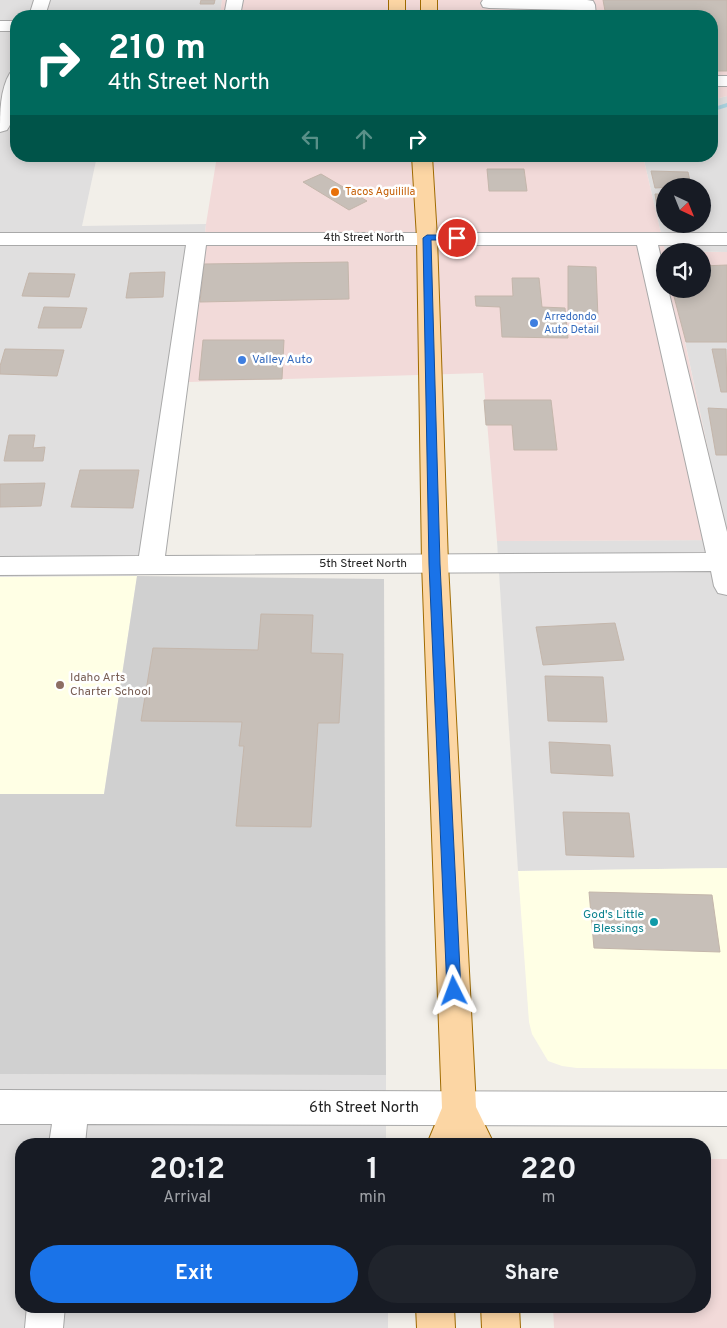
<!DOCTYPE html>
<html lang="en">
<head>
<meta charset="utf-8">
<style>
  body { margin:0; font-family:Overpass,sans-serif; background:#20242c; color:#f1f3f6; height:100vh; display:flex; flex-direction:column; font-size:19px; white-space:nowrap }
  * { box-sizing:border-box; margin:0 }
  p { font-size:16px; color:#9ea1a6 }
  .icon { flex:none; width:28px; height:28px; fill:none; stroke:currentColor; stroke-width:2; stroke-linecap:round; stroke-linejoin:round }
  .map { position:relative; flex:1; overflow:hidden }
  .panel { position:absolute; left:15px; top:1138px; width:696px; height:175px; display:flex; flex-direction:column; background:#171b24; border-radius:20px; box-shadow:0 2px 12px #0003 }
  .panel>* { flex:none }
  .hud { position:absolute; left:10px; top:10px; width:708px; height:152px; border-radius:20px; box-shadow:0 2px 12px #0003; background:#00695c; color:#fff; overflow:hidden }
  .needle { width:32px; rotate:137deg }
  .controls { position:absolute; left:656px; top:178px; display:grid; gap:10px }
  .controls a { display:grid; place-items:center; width:55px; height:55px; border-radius:50%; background:#171b24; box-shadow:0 2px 12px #0003; font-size:25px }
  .pin { position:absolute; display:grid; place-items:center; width:42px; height:42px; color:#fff; margin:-21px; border:2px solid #fff; border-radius:50%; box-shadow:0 1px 5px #0007 }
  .me { position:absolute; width:55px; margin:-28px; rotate:357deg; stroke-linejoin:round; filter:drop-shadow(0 0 4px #0008) }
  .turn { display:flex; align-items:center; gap:18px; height:105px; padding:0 15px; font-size:22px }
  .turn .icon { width:65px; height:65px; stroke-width:2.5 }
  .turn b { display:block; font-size:35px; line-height:42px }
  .lanes { display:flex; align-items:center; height:48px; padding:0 15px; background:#0003; justify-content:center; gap:25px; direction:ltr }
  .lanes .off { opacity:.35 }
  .eta { display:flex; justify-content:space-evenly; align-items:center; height:85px; text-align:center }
  .eta b { font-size:30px; font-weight:700; line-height:35px }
  .primary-button { display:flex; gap:10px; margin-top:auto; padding:10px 15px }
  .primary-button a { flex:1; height:58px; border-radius:30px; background:#1a73e8; color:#fff; font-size:20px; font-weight:700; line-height:58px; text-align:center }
  .primary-button a+a { background:#20242c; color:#f1f3f6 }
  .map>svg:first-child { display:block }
  .residential { fill:#e0dfdf; fill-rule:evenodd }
  .commercial { fill:#f2dad9 }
  .education { fill:#ffffe5 }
  .religious { fill:#d0d0d0 }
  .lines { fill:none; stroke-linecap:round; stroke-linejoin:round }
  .stream { fill:#aad3df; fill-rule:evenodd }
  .building { fill:#c7bfb8; stroke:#c4b6ab }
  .minor-casing { stroke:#a9a9a9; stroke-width:2 }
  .major-casing { stroke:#a06b00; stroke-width:2 }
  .minor { fill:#fff; fill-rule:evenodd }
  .major { fill:#fcd6a4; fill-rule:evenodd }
  .route { fill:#1a73e8; stroke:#114b97 }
  .food-dot { fill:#e8710a; stroke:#fff; stroke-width:2 }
  .shop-dot { fill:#3f7fe0; stroke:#fff; stroke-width:2 }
  .education-dot { fill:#8d6e63; stroke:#fff; stroke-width:2 }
  .culture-dot { fill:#0f9aa8; stroke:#fff; stroke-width:2 }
  .labels { text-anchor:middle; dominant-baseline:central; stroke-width:5; stroke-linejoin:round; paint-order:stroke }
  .far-food-label { font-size:11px; fill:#c56008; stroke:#fff; text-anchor:start }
  .far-street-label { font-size:11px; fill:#222; stroke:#fff }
  .far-shop-label { font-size:11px; fill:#366cbe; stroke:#fff; text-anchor:start }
  .shop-label { font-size:12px; fill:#366cbe; stroke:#fff; text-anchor:start }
  .street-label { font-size:12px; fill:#222; stroke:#fff }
  .education-label { font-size:12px; fill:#785e54; stroke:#fff; text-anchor:start }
  .culture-label { font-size:12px; fill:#0d838f; stroke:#fff; text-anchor:end }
  .near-street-label { font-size:15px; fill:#222; stroke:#fff }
</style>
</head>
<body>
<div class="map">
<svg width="727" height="1328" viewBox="0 0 727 1328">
  <rect width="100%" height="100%" fill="#f2efe9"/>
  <g class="residential">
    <polygon points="0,0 222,0 220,16 16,16 16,156 97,156 82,226 206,224 189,382 165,381 137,576 0,577"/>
    <path d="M727,96v156l-62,-1 -22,-95h68v-56zM665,186h37v38h-37z"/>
    <polygon points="685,341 727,341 727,539"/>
    <polygon points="727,540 727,868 518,871 497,541"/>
    <polygon points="0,1074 386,1075 386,1144 21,1144 21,1306 388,1306 388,1328 0,1328"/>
  </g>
  <g class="commercial">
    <polygon points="222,0 727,0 727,96 711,100 711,16 220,16"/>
    <polygon points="217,156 643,156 665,251 665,289 702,289 703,252 727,252 727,341 685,342 727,540 497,541 483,373 189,382 206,224"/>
    <polygon points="705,1159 727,1159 727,1328 554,1328 553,1306 705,1306"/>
  </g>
  <g class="education">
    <polygon points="137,576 104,794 0,794 0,577"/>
    <polygon points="727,868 727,1069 577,1068 562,1066 548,1061 532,1034 529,1022 518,871"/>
  </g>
  <polygon class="religious" points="137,576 384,579 386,1075 0,1074 0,794 104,794"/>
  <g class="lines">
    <polygon class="stream" points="727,103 727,107 711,112 711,108"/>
  </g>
  <g class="building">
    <polygon points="201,0 215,0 214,4 200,4"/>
    <polygon points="603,0 727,0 727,71 711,71 711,16 606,16"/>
    <polygon points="487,169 524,169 527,191 489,191"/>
    <polygon points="651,171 688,172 691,186 655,188"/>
    <polygon points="321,174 367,201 349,210 303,182"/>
    <polygon points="655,194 665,194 665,213 658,213"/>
    <polygon points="348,262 349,299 200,302 204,264"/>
    <polygon points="727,265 727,342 686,342 672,289 702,289 702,266"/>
    <polygon points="568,266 596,267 598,318 568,317"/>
    <polygon points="165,272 163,297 126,298 130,273"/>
    <polygon points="29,273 75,274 69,297 22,296"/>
    <polygon points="512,278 539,278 542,307 565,308 568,338 502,337 500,307 476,306 475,296 513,296"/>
    <polygon points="44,307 87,308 81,328 38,328"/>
    <polygon points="203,340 284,340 282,379 199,380"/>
    <polygon points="5,349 64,350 57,376 0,374 0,366"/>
    <polygon points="712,349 726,349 727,392 721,392"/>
    <polygon points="484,400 551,400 557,450 514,450 512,425 486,425"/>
    <polygon points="708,408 727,409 727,455 716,455"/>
    <polygon points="9,435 35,435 33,448 45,447 43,461 4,461"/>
    <polygon points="80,470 139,470 133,508 71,507"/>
    <polygon points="45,483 41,506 0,507 0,484"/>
    <polygon points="261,614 313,615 311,653 343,654 339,723 318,723 311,827 236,826 244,746 239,746 242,722 141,721 153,648 258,650"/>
    <polygon points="615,623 624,660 543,665 536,627"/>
    <polygon points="545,676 603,677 607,722 548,721"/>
    <polygon points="549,742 610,745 613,776 551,773"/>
    <polygon points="563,812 629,813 634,857 566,855"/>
    <polygon points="589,892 712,895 720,952 594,948"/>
  </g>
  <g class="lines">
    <g class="minor-casing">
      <g id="minor">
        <polygon points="34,0 50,0 45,16 29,16"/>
        <polygon points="227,0 243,0 240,16 224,16"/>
        <polygon points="483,0 587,0 593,1 595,5 596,16 580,16 579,10 489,8 483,7 481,3"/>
        <rect x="0" y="21" width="16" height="10"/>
        <path d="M16,72c1,18 2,42 -9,58l-7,2c0,-20 0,-42 10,-59z"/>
        <rect x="711" y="76" width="16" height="10"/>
        <path d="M0,233h727v12h-69l7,30v14h3l59,243v63l-9,-2 -4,-7 -3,-15 -711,4v-18l139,-1 47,-311h-186zM206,245h431l69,308 -541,3z"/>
        <polygon points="0,1090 727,1092 727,1126 87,1124 85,1144 49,1144 52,1124 0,1124"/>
        <polygon points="27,1306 65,1306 63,1328 25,1328"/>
      </g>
    </g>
    <g class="major-casing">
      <g id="major">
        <rect x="389" y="0" width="16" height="16"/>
        <rect x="421" y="0" width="16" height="16"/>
        <polygon points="412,156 432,156 437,238 448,563 476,1107 494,1144 427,1144 442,1108 422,563 417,238"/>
        <polygon points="416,1306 454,1306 455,1328 417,1328"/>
        <polygon points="481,1306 519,1306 520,1328 482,1328"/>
      </g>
    </g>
    <use href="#minor" class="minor"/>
    <use href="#major" class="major"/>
  </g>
  <polygon class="route" points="457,235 461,238 460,240 431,240 440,564 461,991 459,995 454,997 449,995 447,991 429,564 423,238 427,235"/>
  <circle class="food-dot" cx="335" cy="192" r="5"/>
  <g class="shop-dot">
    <circle cx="534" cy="323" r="5"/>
    <circle cx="242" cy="360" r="5"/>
  </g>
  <circle class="education-dot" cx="60" cy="685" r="5"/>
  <circle class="culture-dot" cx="654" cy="922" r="5"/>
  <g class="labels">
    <g class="far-food-label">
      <text x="345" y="192">Tacos Aguililla</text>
    </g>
    <g class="far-street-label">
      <text x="364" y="238">4th Street North</text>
    </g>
    <g class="far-shop-label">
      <text x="544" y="317">Arredondo<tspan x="544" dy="13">Auto Detail</tspan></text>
    </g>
    <g class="shop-label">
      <text x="252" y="360">Valley Auto</text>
    </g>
    <g class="street-label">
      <text x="363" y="564">5th Street North</text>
    </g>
    <g class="education-label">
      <text x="70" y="678">Idaho Arts<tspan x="70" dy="14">Charter School</tspan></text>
    </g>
    <g class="culture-label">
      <text x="644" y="915">God's Little<tspan x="644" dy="14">Blessings</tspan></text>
    </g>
    <g class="near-street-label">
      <text x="364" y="1108">6th Street North</text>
    </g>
  </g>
</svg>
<div class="controls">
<a><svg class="needle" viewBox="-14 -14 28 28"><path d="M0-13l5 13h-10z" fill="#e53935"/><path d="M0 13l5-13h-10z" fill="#9ea1a6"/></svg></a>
<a><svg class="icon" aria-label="sound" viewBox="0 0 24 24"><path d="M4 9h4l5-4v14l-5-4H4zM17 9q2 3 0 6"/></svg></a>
</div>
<div class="pin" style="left:457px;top:238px;background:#d93025"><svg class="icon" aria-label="arrive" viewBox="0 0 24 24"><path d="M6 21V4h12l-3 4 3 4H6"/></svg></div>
<svg class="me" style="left:454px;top:991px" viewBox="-20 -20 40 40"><path d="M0-17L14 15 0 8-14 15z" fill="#1a73e8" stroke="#fff" stroke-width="4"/></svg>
<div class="hud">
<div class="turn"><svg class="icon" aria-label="right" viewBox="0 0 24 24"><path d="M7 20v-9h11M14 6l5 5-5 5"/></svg><div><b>210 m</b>4th Street North</div></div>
<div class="lanes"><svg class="icon off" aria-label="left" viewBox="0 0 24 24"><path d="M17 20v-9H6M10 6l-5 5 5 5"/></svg><svg class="icon off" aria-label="ahead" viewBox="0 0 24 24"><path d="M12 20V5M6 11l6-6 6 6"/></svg><svg class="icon" aria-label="right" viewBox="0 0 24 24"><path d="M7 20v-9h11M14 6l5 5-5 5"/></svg></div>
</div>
<section class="panel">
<div class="eta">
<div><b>20:12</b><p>Arrival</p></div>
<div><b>1</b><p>min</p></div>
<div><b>220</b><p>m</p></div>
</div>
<div class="primary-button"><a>Exit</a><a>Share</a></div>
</section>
</div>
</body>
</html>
